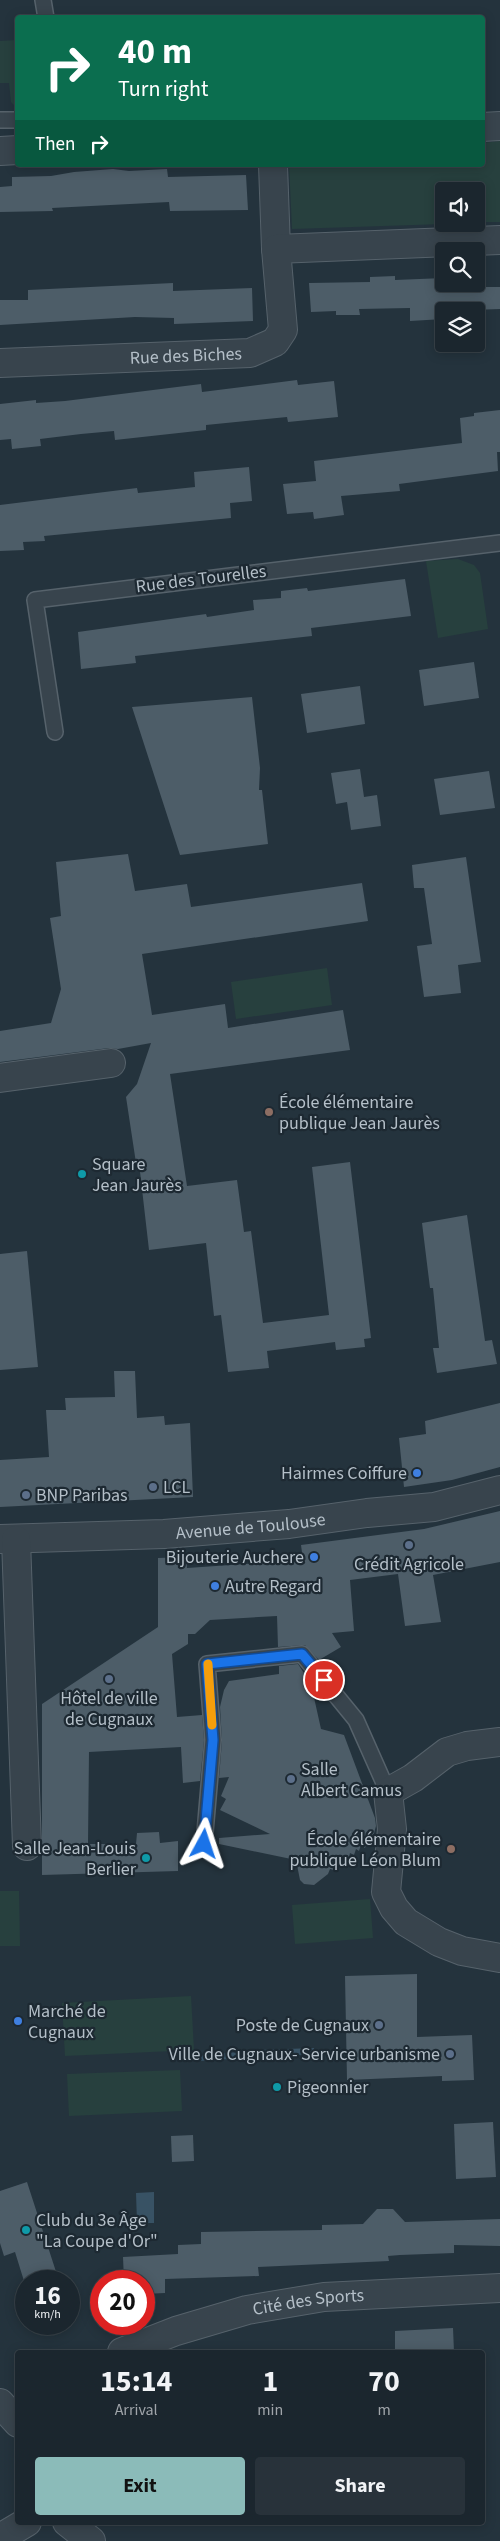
<!DOCTYPE html>
<html lang="en">
<head>
<meta charset="utf-8">
<style>
  body { margin:0; font-family:"Source Sans 3",sans-serif; background:#28323a; color:#f1f3f6; height:100vh; display:flex; flex-direction:column; font-size:19px; white-space:nowrap }
  * { box-sizing:border-box; margin:0 }
  p { font-size:16px; color:#a0a5aa }
  .icon { flex:none; width:28px; height:28px; fill:none; stroke:currentColor; stroke-width:2; stroke-linecap:round; stroke-linejoin:round }
  .map { position:relative; flex:1; overflow:hidden }
  .panel { position:absolute; left:15px; top:2350px; width:470px; height:175px; display:flex; flex-direction:column; background:#1b262e; border-radius:5px; box-shadow:0 2px 12px #0003,0 0 0 1px #39434a }
  .panel>* { flex:none }
  .banner { position:absolute; left:15px; top:15px; width:470px; height:152px; border-radius:5px; box-shadow:0 2px 12px #0003,0 0 0 1px #39434a; background:#0b6e4f; color:#fff; overflow:hidden }
  .tools { position:absolute; left:435px; top:182px; display:grid; gap:10px }
  .tools a { display:grid; place-items:center; width:50px; height:50px; border-radius:5px; background:#1b262e; box-shadow:0 2px 12px #0003,0 0 0 1px #39434a; font-size:25px }
  .speed { position:absolute; left:15px; top:2270px; display:flex; gap:10px; font-size:25px; font-weight:700; text-align:center }
  .speed>* { display:grid; place-content:center; width:65px; height:65px; border-radius:50%; background:#1b262e; box-shadow:0 2px 12px #0003,0 0 0 1px #39434a; line-height:1 }
  .speed small { font-size:12px; font-weight:400 }
  .speed .limit { border:8px solid #d22; background:#fff; color:#111 }
  .pin { position:absolute; display:grid; place-items:center; width:42px; height:42px; color:#fff; margin:-21px; border:2px solid #fff; border-radius:50%; box-shadow:0 1px 5px #0007 }
  .me { position:absolute; width:55px; margin:-28px; rotate:5deg; stroke-linejoin:round; filter:drop-shadow(0 0 4px #0008) }
  .turn { display:flex; align-items:center; gap:18px; height:105px; padding:0 20px; font-size:22px }
  .turn .icon { width:65px; height:65px; stroke-width:2.5 }
  .turn b { display:block; font-size:35px; line-height:42px }
  .then { display:flex; align-items:center; height:48px; padding:0 20px; background:#0003; gap:10px; font-size:19px }
  .eta { display:flex; justify-content:space-evenly; align-items:center; height:85px; text-align:center }
  .eta b { font-size:30px; font-weight:700; line-height:35px }
  .action { display:flex; gap:10px; margin-top:auto; padding:10px 20px }
  .action a { flex:1; height:58px; border-radius:5px; background:#8bbbb9; color:#111; font-size:20px; font-weight:700; line-height:58px; text-align:center }
  .action a+a { background:#28323a; color:#f1f3f6 }
  .map>svg:first-child { display:block }
  .green { fill:#27403e }
  .water { fill:#385264 }
  .building { fill:#4d5d68 }
  .lines { fill:none; stroke-linecap:round; stroke-linejoin:round }
  .lane-casing { stroke:#56626b; stroke-width:18 }
  .street-casing { stroke:#56626b; stroke-width:30 }
  .lane { stroke:#38444d; stroke-width:15 }
  .street { stroke:#38444d; stroke-width:28 }
  .route-casing { stroke:#114b97; stroke-width:12 }
  .route { stroke:#1a73e8; stroke-width:9 }
  .slow { stroke:#f59e0b; stroke-width:9 }
  .education-dot { fill:#8d6e63; stroke:#1d2932; stroke-width:2 }
  .culture-dot { fill:#0f9aa8; stroke:#1d2932; stroke-width:2 }
  .shop-dot { fill:#3f7fe0; stroke:#1d2932; stroke-width:2 }
  .service-dot { fill:#5c6f8a; stroke:#1d2932; stroke-width:2 }
  .labels { text-anchor:middle; dominant-baseline:central; stroke-width:4.5; stroke-linejoin:round; paint-order:stroke }
  .street-label { font-size:18px; fill:#b4bfc8; stroke:#1d2932 }
  .poi-label { font-size:18px; fill:#b4bfc8; stroke:#1d2932; text-anchor:start }
</style>
</head>
<body>
<div class="map">
<svg width="500" height="2541" viewBox="0 0 500 2541">
  <rect width="100%" height="100%" fill="#24333d"/>
  <g class="green">
    <polygon points="17,40 18,40 17,108 11,102 9,83 0,83 0,41"/>
    <polygon points="500,141 500,222 476,222 476,191 444,191 444,224 292,229 289,165 482,165 483,143"/>
    <polygon points="458,559 474,565 480,573 488,629 438,638 426,561"/>
    <polygon points="327,968 332,1005 236,1019 231,982"/>
    <polygon points="0,1891 19,1891 20,1946 0,1946"/>
    <polygon points="370,1899 373,1938 295,1944 292,1905"/>
    <polygon points="191,1996 194,2050 65,2056 62,2003"/>
    <polygon points="180,2070 182,2111 69,2116 67,2074"/>
  </g>
  <g class="water">
    <polygon points="314,2048 314,2054 198,2061 197,2056 258,2050"/>
    <polygon points="154,2192 154,2223 137,2223 136,2193"/>
  </g>
  <g class="building">
    <polygon points="113,169 129,171 167,169 168,177 246,175 248,210 170,211 169,202 52,208 53,211 0,212 0,187 12,186 12,177 51,176 74,172"/>
    <polygon points="395,276 395,280 444,278 444,284 476,284 476,277 483,277 484,287 500,287 500,309 444,311 444,319 410,321 410,308 359,309 360,315 336,315 336,311 311,312 309,283 370,282 370,277"/>
    <polygon points="173,283 173,291 252,288 253,321 174,324 174,318 135,317 0,325 0,300 28,300 28,290"/>
    <polygon points="297,380 298,385 334,381 338,417 288,422 287,417 206,425 206,430 115,440 114,431 81,434 40,439 41,446 12,449 11,439 0,440 0,404 36,400 36,403 65,401 201,384 202,392"/>
    <polygon points="500,410 500,452 497,452 498,471 399,484 400,491 341,496 344,515 314,519 313,512 287,514 283,484 316,481 314,461 462,443 460,418 474,416 474,413"/>
    <polygon points="249,467 252,501 230,503 231,518 44,536 45,541 23,542 24,550 0,551 0,505 137,488 138,493 195,487 194,472"/>
    <polygon points="405,579 411,616 311,628 312,636 135,656 136,663 81,669 78,632 206,614 207,617 254,610 253,600 281,598 281,591 307,588 308,591"/>
    <polygon points="474,662 479,698 424,706 419,670"/>
    <polygon points="360,686 365,724 307,733 301,694"/>
    <polygon points="252,697 260,768 259,790 262,790 268,844 180,855 132,707"/>
    <polygon points="360,769 364,797 377,795 381,826 351,830 347,802 336,804 331,773"/>
    <polygon points="489,771 495,808 440,815 434,779"/>
    <polygon points="128,854 135,891 187,884 191,907 362,883 368,921 142,954 152,1015 225,1004 228,1028 343,1010 350,1050 170,1074 187,1186 237,1180 244,1232 251,1231 263,1323 329,1315 312,1167 350,1162 371,1338 364,1339 365,1347 336,1350 335,1342 267,1351 269,1368 228,1372 221,1315 214,1316 206,1243 149,1250 139,1163 136,1163 126,1097 137,1084 151,1043 118,1049 109,1048 0,1062 0,1031 51,1023 61,989 50,918 61,916 56,862"/>
    <polygon points="466,857 481,962 458,965 461,993 424,997 417,946 432,944 424,888 414,888 412,865"/>
    <polygon points="467,1215 485,1341 492,1340 497,1364 437,1373 433,1348 439,1348 433,1288 430,1288 422,1223"/>
    <polygon points="27,1251 38,1367 0,1370 0,1254"/>
    <polygon points="114,1371 135,1371 137,1418 164,1416 165,1425 190,1423 193,1497 0,1507 0,1460 49,1457 46,1410 66,1410 65,1398 115,1397"/>
    <polygon points="500,1403 500,1467 452,1480 404,1487 399,1438 426,1434 425,1421"/>
    <polygon points="500,1511 500,1562 433,1575 441,1622 405,1626 398,1574 350,1580 354,1631 332,1633 341,1647 319,1660 305,1645 278,1647 277,1616 210,1620 195,1634 188,1634 188,1644 172,1654 177,1717 202,1715 204,1740 200,1781 183,1783 181,1747 89,1752 88,1844 136,1844 137,1833 159,1832 160,1843 178,1841 178,1871 42,1875 42,1704 158,1627 158,1558 186,1557 187,1568 303,1560 301,1545 424,1529"/>
    <polygon points="298,1664 311,1684 321,1729 344,1735 375,1818 376,1826 371,1844 367,1842 365,1848 361,1845 359,1851 356,1849 354,1855 350,1853 349,1857 346,1856 344,1862 340,1861 334,1870 330,1869 328,1874 314,1885 304,1884 300,1880 296,1860 219,1844 219,1838 270,1834 220,1810 226,1799 221,1796 229,1777 219,1778 222,1741 220,1707 224,1690 229,1681 279,1674 279,1666"/>
    <polygon points="417,1974 417,2037 472,2035 474,2080 442,2081 442,2076 347,2080 345,1976"/>
    <polygon points="493,2122 496,2177 456,2179 454,2124"/>
    <polygon points="193,2135 194,2161 172,2162 171,2136"/>
    <polygon points="27,2182 59,2281 24,2281 15,2252 4,2256 0,2243 0,2191"/>
    <polygon points="377,2209 393,2209 405,2222 500,2219 500,2246 454,2245 454,2253 400,2255 388,2256 389,2261 258,2267 259,2276 165,2279 165,2293 144,2294 144,2281 124,2281 123,2257 178,2254 178,2245 201,2244 201,2232 322,2230 322,2225 363,2224"/>
    <polygon points="453,2328 454,2352 395,2352 395,2331"/>
  </g>
  <g class="lines">
    <g class="lane-casing">
      <g id="lane">
        <polyline points="43,0 46,18"/>
        <polyline points="0,120 18,120"/>
        <polyline points="55,732 35,600 500,543"/>
        <polyline points="204,1844 213,1740 207,1664 302,1654 356,1720 388,1792"/>
      </g>
    </g>
    <g class="street-casing">
      <g id="street">
        <polyline points="482,127 500,126"/>
        <polyline points="0,151 18,150"/>
        <polyline points="273,165 276,249"/>
        <path id="s1" d="M0,363l250,-10 25,-11 8,-12 -7,-81 224,-9"/>
        <polyline points="0,1078 111,1063"/>
        <path id="s2" d="M0,1539l164,-5 125,-10 78,-11 67,-6 66,-17"/>
        <polyline points="16,1540 27,1846"/>
        <polyline points="500,1742 467,1746 447,1752 413,1778 388,1792 392,1829 386,1892 394,1908 406,1922 439,1942 462,1951 500,1958"/>
        <path id="s3" d="M122,2352l54,-21 71,-21 77,-13 176,-9"/>
        <polyline points="0,2403 18,2423"/>
        <polyline points="67,2522 91,2541"/>
        <polyline points="0,2538 27,2522"/>
      </g>
    </g>
    <use href="#lane" class="lane"/>
    <use href="#street" class="street"/>
  </g>
  <g class="lines">
    <g class="route-casing">
      <polyline id="route" points="204,1844 213,1740 207,1664 302,1654 324,1680"/>
    </g>
    <use href="#route" class="route"/>
    <polyline class="slow" points="208,1664 212,1725"/>
  </g>
  <g class="education-dot">
    <circle cx="269" cy="1112" r="5"/>
    <circle cx="451" cy="1849" r="5"/>
  </g>
  <g class="culture-dot">
    <circle cx="82" cy="1174" r="5"/>
    <circle cx="146" cy="1858" r="5"/>
    <circle cx="277" cy="2087" r="5"/>
    <circle cx="26" cy="2230" r="5"/>
  </g>
  <g class="shop-dot">
    <circle cx="417" cy="1473" r="5"/>
    <circle cx="314" cy="1557" r="5"/>
    <circle cx="215" cy="1586" r="5"/>
    <circle cx="18" cy="2021" r="5"/>
  </g>
  <g class="service-dot">
    <circle cx="153" cy="1487" r="5"/>
    <circle cx="26" cy="1495" r="5"/>
    <circle cx="409" cy="1545" r="5"/>
    <circle cx="109" cy="1679" r="5"/>
    <circle cx="291" cy="1779" r="5"/>
    <circle cx="379" cy="2025" r="5"/>
    <circle cx="450" cy="2054" r="5"/>
  </g>
  <g class="labels">
    <g class="street-label">
      <text stroke="none"><textPath href="#s1" startOffset="186">Rue des Biches</textPath></text>
      <text transform="translate(201 579) rotate(-7)">Rue des Tourelles</text>
      <text stroke="none"><textPath href="#s2" startOffset="251">Avenue de Toulouse</textPath></text>
      <text stroke="none"><textPath href="#s3" startOffset="194">Cité des Sports</textPath></text>
    </g>
    <g class="poi-label">
      <text x="279" y="1102">École élémentaire<tspan x="279" dy="21">publique Jean Jaurès</tspan></text>
      <text x="92" y="1164">Square<tspan x="92" dy="21">Jean Jaurès</tspan></text>
      <text x="407" y="1473" text-anchor="end">Hairmes Coiffure</text>
      <text x="163" y="1487">LCL</text>
      <text x="36" y="1495">BNP Paribas</text>
      <text x="304" y="1557" text-anchor="end">Bijouterie Auchere</text>
      <text x="409" y="1564" text-anchor="middle">Crédit Agricole</text>
      <text x="225" y="1586">Autre Regard</text>
      <text x="109" y="1698" text-anchor="middle">Hôtel de ville<tspan x="109" dy="21">de Cugnaux</tspan></text>
      <text x="301" y="1769">Salle<tspan x="301" dy="21">Albert Camus</tspan></text>
      <text x="441" y="1839" text-anchor="end">École élémentaire<tspan x="441" dy="21">publique Léon Blum</tspan></text>
      <text x="136" y="1848" text-anchor="end">Salle Jean-Louis<tspan x="136" dy="21">Berlier</tspan></text>
      <text x="28" y="2011">Marché de<tspan x="28" dy="21">Cugnaux</tspan></text>
      <text x="369" y="2025" text-anchor="end">Poste de Cugnaux</text>
      <text x="440" y="2054" text-anchor="end">Ville de Cugnaux- Service urbanisme</text>
      <text x="287" y="2087">Pigeonnier</text>
      <text x="36" y="2220">Club du 3e Âge<tspan x="36" dy="21">"La Coupe d'Or"</tspan></text>
    </g>
  </g>
</svg>
<div class="tools">
<a><svg class="icon" aria-label="sound" viewBox="0 0 24 24"><path d="M4 9h4l5-4v14l-5-4H4zM17 9q2 3 0 6"/></svg></a>
<a><svg class="icon" aria-label="search" viewBox="0 0 24 24"><circle cx="10" cy="10" r="6"/><path d="M15 15l6 6"/></svg></a>
<a><svg class="icon" aria-label="layers" viewBox="0 0 24 24"><path d="M12 4l9 5-9 5-9-5zM3 14l9 5 9-5"/></svg></a>
</div>
<div class="speed"><div>16<small>km/h</small></div><div class="limit">20</div></div>
<div class="pin" style="left:324px;top:1680px;background:#d93025"><svg class="icon" aria-label="arrive" viewBox="0 0 24 24"><path d="M6 21V4h12l-3 4 3 4H6"/></svg></div>
<svg class="me" style="left:204px;top:1844px" viewBox="-20 -20 40 40"><path d="M0-17L14 15 0 8-14 15z" fill="#1a73e8" stroke="#fff" stroke-width="4"/></svg>
<div class="banner">
<div class="turn"><svg class="icon" aria-label="right" viewBox="0 0 24 24"><path d="M7 20v-9h11M14 6l5 5-5 5"/></svg><div><b>40 m</b>Turn right</div></div>
<div class="then">Then<svg class="icon" aria-label="right" viewBox="0 0 24 24"><path d="M7 20v-9h11M14 6l5 5-5 5"/></svg></div>
</div>
<section class="panel">
<div class="eta">
<div><b>15:14</b><p>Arrival</p></div>
<div><b>1</b><p>min</p></div>
<div><b>70</b><p>m</p></div>
</div>
<div class="action"><a>Exit</a><a>Share</a></div>
</section>
</div>
</body>
</html>
